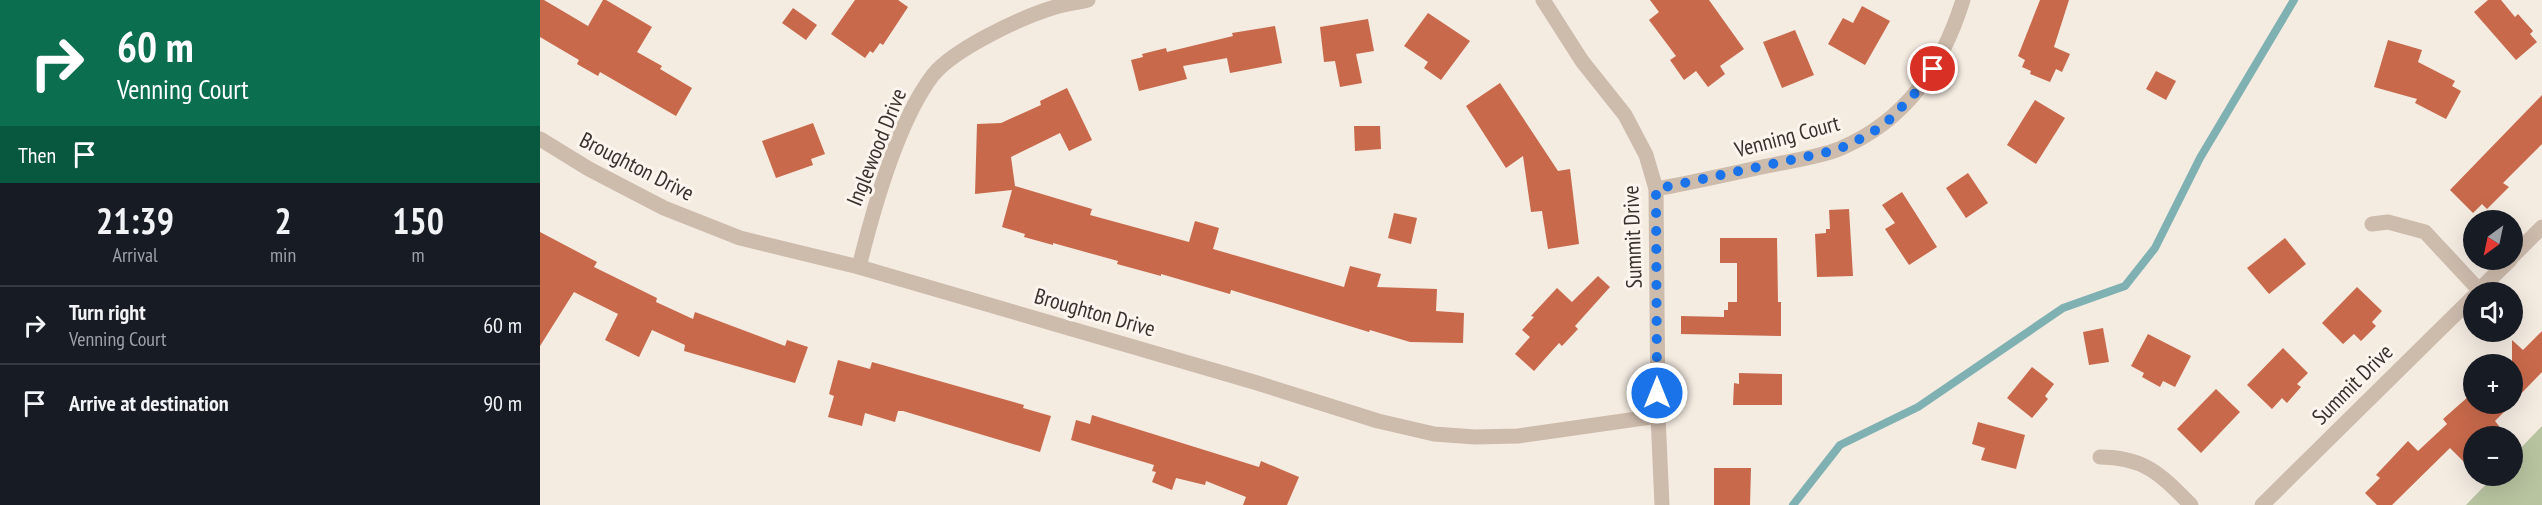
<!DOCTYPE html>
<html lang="en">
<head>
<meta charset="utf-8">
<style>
  body { margin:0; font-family:"PT Sans Narrow",sans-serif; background:#20242c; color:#f1f3f6; height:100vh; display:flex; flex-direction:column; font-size:22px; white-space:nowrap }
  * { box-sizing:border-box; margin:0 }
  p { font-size:20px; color:#9ea1a6 }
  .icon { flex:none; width:33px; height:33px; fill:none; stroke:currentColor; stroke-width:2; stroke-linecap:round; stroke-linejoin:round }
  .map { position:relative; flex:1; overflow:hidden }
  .side { display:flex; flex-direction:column; background:#171b24; width:540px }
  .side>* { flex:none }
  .banner { background:#0b6e4f; color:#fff; overflow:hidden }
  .needle { width:39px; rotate:213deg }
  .buttons { position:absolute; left:1923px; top:210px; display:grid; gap:12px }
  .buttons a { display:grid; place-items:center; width:60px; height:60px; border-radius:50%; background:#171b24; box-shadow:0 6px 24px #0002; font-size:30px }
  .pin { position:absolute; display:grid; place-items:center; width:51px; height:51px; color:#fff; margin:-26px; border:3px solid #fff; border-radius:50%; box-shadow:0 2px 6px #0007 }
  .me { position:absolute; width:66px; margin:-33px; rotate:0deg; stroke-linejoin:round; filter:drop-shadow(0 0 4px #0008) }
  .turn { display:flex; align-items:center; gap:21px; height:126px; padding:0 18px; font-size:27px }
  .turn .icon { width:78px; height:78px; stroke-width:2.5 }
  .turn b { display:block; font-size:42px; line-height:51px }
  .then { display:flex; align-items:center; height:57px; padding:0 18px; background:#0003; gap:12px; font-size:22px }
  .eta { display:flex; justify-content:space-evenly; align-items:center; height:102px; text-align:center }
  .eta b { font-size:36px; font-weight:700; line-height:42px }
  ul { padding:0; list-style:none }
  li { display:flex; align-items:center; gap:18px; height:78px; padding:0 18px; border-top:2px solid #363941 }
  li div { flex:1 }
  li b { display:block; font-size:22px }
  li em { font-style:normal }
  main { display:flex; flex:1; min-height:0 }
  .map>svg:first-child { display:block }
  .green { fill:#b8c4a0 }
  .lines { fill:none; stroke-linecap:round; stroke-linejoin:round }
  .stream { stroke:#7fb0b2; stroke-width:8 }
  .building { fill:#c8694b }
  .minor { stroke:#cdbbac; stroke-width:15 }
  .route { stroke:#1a73e8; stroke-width:10; stroke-dasharray:0 18 }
  .labels { text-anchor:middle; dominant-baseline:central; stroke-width:6; stroke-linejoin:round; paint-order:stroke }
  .street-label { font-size:22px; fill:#3b302b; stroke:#fbf5ee }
</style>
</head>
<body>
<main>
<section class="side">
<div class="banner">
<div class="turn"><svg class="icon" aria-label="right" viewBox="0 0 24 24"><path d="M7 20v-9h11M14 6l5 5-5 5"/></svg><div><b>60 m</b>Venning Court</div></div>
<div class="then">Then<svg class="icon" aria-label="arrive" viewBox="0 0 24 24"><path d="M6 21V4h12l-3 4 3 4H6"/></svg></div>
</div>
<div class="eta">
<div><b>21:39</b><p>Arrival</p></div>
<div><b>2</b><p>min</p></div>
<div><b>150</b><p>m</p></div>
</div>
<ul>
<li><svg class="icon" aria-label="right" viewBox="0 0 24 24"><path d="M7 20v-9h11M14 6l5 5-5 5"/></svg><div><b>Turn right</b><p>Venning Court</p></div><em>60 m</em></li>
<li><svg class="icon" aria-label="arrive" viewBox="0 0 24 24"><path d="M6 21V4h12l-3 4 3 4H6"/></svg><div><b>Arrive at destination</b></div><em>90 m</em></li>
</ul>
</section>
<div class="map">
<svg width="2002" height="505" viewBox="0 0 2002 505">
  <rect width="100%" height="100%" fill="#f4ebe1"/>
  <polygon class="green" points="2002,426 2002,505 1926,505 1954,476 1972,476 1973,456"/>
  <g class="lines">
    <polyline class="stream" points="1253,505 1300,445 1378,407 1523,308 1585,286 1615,248 1660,158 1754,0"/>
  </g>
  <g class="building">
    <polygon points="0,0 4,0 48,26 63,0 66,0 112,27 97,52 122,66 120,69 152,88 136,116 60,72 58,76 37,64 39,60 0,37"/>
    <polygon points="315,0 358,0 368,7 343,45 340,43 333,53 330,51 325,58 291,34"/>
    <polygon points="1110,0 1169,0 1204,49 1180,66 1185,74 1168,87 1156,71 1144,80 1130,60 1136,56 1109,20 1119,12"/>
    <polygon points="1500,0 1529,0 1514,47 1530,54 1522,72 1516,69 1510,82 1490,74 1491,71 1482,67 1485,60 1478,56"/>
    <polygon points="1948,0 1961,0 1975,17 1978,14 1993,31 1990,34 1997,42 1976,60 1934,12"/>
    <polygon points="1322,6 1350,21 1325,65 1288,44 1303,18 1313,23"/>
    <polygon points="253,8 277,25 266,40 242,23"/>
    <polygon points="888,13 930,41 901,80 884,68 888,62 864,46"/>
    <polygon points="828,19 834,51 816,54 822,83 800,87 795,61 784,62 780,27"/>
    <polygon points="735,26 742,63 690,73 687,58 643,66 647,79 599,91 591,60 603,57 602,54 626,48 627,52 693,36 692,33"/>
    <polygon points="1255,30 1274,75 1242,88 1223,42"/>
    <polygon points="1848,40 1882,50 1878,62 1915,81 1912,86 1921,91 1906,119 1875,103 1877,99 1834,87"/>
    <polygon points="1616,71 1636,81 1626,100 1606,89"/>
    <polygon points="960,83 1018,171 1030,169 1039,244 1008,249 1002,211 991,212 983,156 966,168 926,106"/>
    <polygon points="527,88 552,140 529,151 520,133 471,157 475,186 552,209 550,215 649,242 655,221 679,228 673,249 804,287 810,266 841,274 837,287 897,289 896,311 924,313 923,343 870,342 830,330 829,332 691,290 690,294 621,274 621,276 577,264 578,261 513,243 513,245 484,237 485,234 462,227 472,190 435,194 437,124 461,123 501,105 500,101"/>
    <polygon points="2002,95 2002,144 1963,183 1969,187 1947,209 1942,204 1933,213 1910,190"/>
    <polygon points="1495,100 1525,118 1496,164 1467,145"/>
    <polygon points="273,123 285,154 271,159 273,165 236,178 222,141"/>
    <polygon points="814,126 840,126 841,149 815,151"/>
    <polygon points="1428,173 1448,203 1426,218 1406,188"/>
    <polygon points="1362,192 1397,247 1369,265 1345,229 1355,223 1342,205"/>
    <polygon points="1309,209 1313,276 1277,277 1275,234 1286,233 1286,229 1290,229 1289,210"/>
    <polygon points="854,213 877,218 871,244 848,238"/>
    <polygon points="0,232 57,262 54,267 117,298 116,302 153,319 155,312 245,346 247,340 268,347 255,383 144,351 145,345 112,330 99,357 65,340 78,314 34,292 0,346"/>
    <polygon points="1180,238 1237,238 1238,302 1241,302 1241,336 1141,334 1141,316 1184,317 1184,310 1188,310 1188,302 1197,302 1197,263 1180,263"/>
    <polygon points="1745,238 1766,264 1729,294 1707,268"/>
    <polygon points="1058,276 1070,287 1035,326 1038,329 1022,346 1019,343 994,371 975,354 990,337 982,330 994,317 991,316 1017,288 1032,302"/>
    <polygon points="1817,287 1842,311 1832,322 1836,326 1821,341 1814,334 1803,344 1782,323"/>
    <polygon points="1563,328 1569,362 1549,365 1543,332"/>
    <polygon points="2002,331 2002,372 1972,403 1972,340 1983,350"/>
    <polygon points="1608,334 1651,356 1635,387 1623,381 1620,387 1602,377 1604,373 1591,366"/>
    <polygon points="1743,348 1768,373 1757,384 1761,387 1747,403 1742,398 1732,409 1707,385"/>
    <polygon points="298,360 330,369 332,362 484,405 483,408 511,416 500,452 363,411 358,411 355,422 325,413 322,426 288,417 294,396 289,394"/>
    <polygon points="1492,367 1514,384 1505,396 1508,399 1492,418 1467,398"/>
    <polygon points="1199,373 1242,374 1242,405 1193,405 1194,383 1199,384"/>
    <polygon points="1676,389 1700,412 1661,453 1637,429"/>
    <polygon points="1929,396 1934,404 1972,404 1955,421 1959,426 1948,436 1934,436 1934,472 1910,448 1852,505 1837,505 1825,493 1840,478 1836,475 1868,441 1878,451 1907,424 1903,419"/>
    <polygon points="552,415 719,467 721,461 759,477 747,505 703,505 706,497 666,481 665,485 636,478 632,490 612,482 616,472 612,471 614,465 531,440 536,420 550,424"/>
    <polygon points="1438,422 1485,435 1476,469 1441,460 1445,448 1432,444"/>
    <polygon points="1174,468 1211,468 1210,505 1174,505"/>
  </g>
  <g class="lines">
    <g class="minor">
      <polyline points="1003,0 1042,61 1085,115 1106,155 1116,189 1118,416 1122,505"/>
      <polyline points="0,139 49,169 124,208 200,238 319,267 714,382 838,421 894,434 935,437 978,436 1118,416"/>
      <path d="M1116,189c39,-7 77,-16 116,-24 22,-5 47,-8 67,-16 67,-28 103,-82 124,-149"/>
      <polyline points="1832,224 1848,222 1885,232 1939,290"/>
      <polyline points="1972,257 2002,227"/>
      <path d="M319,267c14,-57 38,-145 74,-192 21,-26 87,-57 119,-67 12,-4 24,-5 36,-8"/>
      <polyline points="1937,292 1970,260"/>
      <path d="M1560,457c45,0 61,18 91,48"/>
      <polyline points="1722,505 1934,296"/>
    </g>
  </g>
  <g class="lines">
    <polyline class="route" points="1117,393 1116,189 1297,150 1330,134 1348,121 1385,83 1393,69"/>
  </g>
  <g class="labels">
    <g class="street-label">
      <text transform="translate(1247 136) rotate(-15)">Venning Court</text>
      <text transform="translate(336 147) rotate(-68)">Inglewood Drive</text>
      <text transform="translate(97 166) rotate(27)">Broughton Drive</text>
      <text transform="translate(1092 237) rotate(-92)">Summit Drive</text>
      <text transform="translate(555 312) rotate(16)">Broughton Drive</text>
      <text transform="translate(1812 384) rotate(-45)">Summit Drive</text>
    </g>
  </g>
</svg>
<div class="buttons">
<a><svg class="needle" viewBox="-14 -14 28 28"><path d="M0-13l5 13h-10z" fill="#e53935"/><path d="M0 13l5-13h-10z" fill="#9ea1a6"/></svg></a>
<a><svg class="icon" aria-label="sound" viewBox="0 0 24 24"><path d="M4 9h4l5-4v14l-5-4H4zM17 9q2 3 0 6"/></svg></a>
<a>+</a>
<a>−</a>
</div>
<div class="pin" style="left:1393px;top:69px;background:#d93025"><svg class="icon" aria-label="arrive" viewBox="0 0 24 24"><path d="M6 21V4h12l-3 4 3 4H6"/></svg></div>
<svg class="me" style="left:1117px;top:393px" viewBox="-20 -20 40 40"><circle r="17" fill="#1a73e8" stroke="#fff" stroke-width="3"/><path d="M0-11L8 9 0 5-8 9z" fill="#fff"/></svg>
</div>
</main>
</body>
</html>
